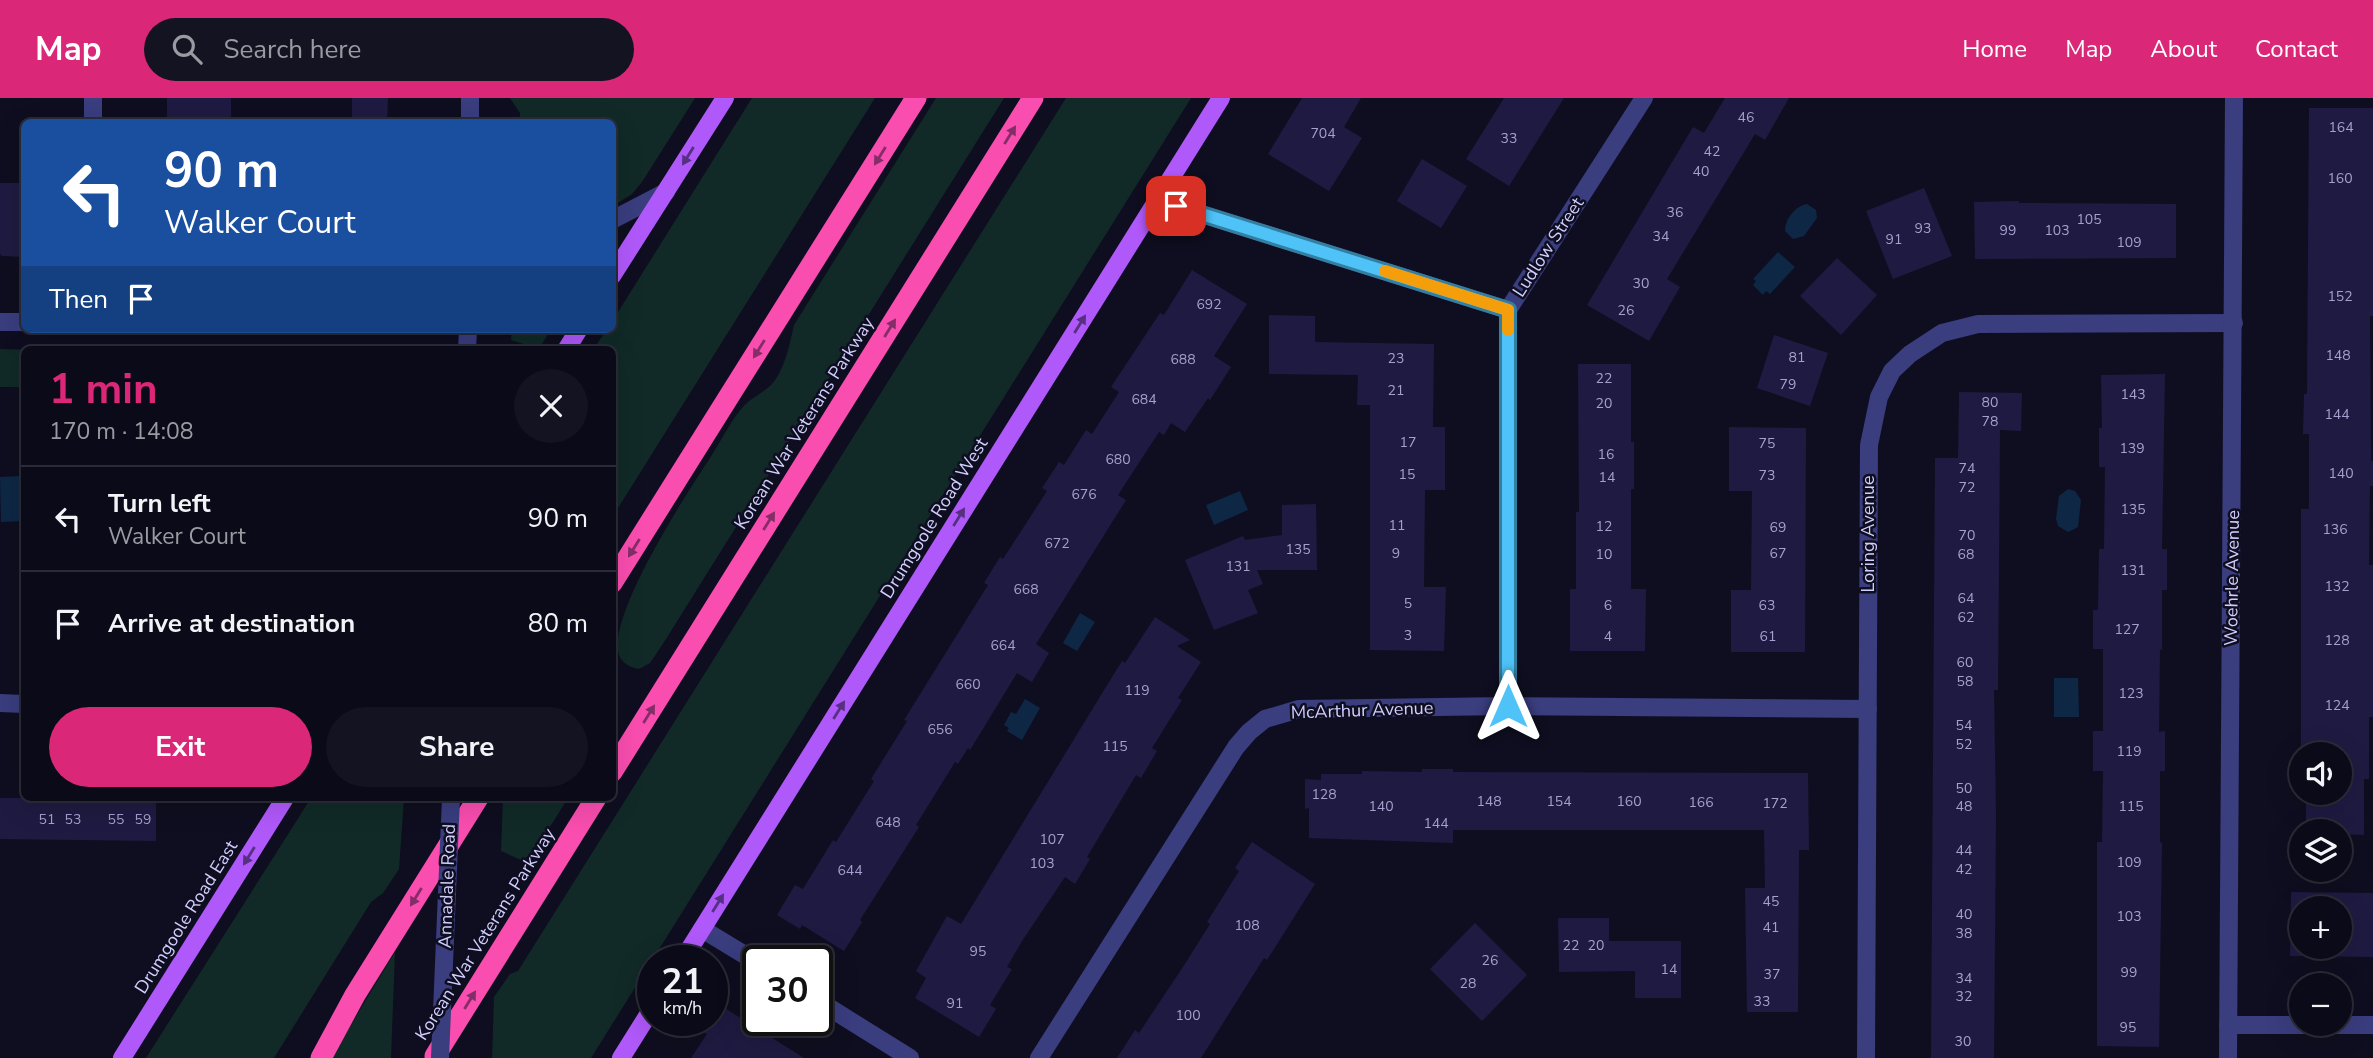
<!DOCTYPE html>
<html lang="en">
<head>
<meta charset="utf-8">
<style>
  body { margin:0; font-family:"Nunito Sans",sans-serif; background:#141321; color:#f1f3f6; height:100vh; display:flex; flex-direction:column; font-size:26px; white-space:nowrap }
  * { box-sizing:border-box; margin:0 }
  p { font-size:23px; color:#9a9aa2 }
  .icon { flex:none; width:38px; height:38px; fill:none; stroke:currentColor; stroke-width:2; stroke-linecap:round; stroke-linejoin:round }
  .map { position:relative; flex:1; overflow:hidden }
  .drawer { position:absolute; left:21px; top:248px; width:595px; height:455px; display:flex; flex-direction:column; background:#0b0a18; border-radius:10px; box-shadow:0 7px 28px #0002,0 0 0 2px #2b2b37 }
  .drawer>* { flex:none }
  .banner { position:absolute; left:21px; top:21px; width:595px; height:214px; border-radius:10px; box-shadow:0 7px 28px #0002,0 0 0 2px #2b2b37; background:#1a4fa0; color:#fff; overflow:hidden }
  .tools { position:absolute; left:2289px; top:644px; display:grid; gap:14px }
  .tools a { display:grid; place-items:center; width:63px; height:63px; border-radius:50%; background:#0b0a18; box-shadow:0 7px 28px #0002,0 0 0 2px #2b2b37; font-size:35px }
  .speed { position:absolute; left:637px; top:847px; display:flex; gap:14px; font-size:35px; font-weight:700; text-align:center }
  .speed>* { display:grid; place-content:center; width:91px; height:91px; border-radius:50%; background:#0b0a18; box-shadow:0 7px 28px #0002,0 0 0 2px #2b2b37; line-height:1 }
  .speed small { font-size:18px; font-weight:400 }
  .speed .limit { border:4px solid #111; border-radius:10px; background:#fff; color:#111 }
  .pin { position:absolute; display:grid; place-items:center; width:60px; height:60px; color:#fff; margin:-30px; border-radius:14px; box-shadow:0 4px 10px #0006 }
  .me { position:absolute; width:77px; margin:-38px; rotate:0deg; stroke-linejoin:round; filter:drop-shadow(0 0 5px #0008) }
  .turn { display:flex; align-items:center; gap:24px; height:147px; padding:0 28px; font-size:32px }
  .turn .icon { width:91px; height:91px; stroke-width:2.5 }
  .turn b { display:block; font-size:49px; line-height:60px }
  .then { display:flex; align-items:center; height:66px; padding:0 28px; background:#0003; gap:14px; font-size:26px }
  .round { display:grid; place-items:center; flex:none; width:74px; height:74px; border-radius:37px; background:#141321 }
  .summary { display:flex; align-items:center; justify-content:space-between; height:119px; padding:0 28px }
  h1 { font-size:42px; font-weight:700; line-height:52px; color:#db2777 }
  .button { display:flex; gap:14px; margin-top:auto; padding:14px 28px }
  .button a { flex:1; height:80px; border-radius:42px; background:#db2777; color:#fff; font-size:28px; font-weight:700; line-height:80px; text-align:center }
  .button a+a { background:#141321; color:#f1f3f6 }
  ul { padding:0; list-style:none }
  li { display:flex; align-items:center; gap:21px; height:105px; padding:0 28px; border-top:2px solid #2b2b37 }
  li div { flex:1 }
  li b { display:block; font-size:26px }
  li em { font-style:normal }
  header { display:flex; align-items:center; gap:42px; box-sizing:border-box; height:98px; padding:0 35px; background:#db2777; color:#fff }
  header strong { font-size:33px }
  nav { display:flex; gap:38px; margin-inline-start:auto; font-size:24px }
  .search { width:490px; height:63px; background:#141321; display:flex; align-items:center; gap:18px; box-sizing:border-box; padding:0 24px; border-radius:38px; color:#9a9aa2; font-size:26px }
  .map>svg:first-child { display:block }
  .green { fill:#112a27 }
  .water { fill:#0e2744 }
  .building { fill:#1f1a41; fill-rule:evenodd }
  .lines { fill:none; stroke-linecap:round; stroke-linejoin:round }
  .minor { stroke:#3a3d7e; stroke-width:18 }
  .major { stroke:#b059fa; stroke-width:18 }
  .highway { stroke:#f94daf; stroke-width:21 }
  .minor-bridge { stroke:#3a3d7e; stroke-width:18 }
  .oneway { fill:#842e68 }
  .oneway2 { fill:#573082 }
  .route-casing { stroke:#337fa1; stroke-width:18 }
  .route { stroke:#4fc3f7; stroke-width:12 }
  .slow { stroke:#f59e0b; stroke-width:12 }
  .labels { text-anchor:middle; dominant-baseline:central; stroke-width:5; stroke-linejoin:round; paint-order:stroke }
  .number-label { font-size:14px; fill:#a4a1ce }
  .street-label { font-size:18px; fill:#d0cefd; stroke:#0f0e20 }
</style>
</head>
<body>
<header>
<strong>Map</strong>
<div class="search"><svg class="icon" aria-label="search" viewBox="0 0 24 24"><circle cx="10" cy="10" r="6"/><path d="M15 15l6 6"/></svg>Search here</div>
<nav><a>Home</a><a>Map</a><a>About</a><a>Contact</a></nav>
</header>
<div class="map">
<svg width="2373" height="960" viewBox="0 0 2373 960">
  <rect width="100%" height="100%" fill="#0f0e20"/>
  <g class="green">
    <polygon points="510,0 695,0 642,84 632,96 613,108 612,24 520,24 520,15"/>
    <polygon points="752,0 875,0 613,418 612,252 593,252 607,231 612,231 613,222"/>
    <path d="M936,0h68l-338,541 -16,24 -11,6c-6,-1 -14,-4 -18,-10 -22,-33 69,-170 89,-201 11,-17 20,-36 32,-50 9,-11 25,-16 33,-28 11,-15 15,-38 19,-55z"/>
    <polygon points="1066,0 1191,0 591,960 492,960 494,899 510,876 518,873"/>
    <polygon points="512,231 551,231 539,251 511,242"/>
    <polygon points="0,251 42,252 24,252 24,289 0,289"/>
    <polygon points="311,700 404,700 399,771 383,795 371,804 274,960 146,960"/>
    <polygon points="503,700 568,700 533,756 521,762 501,753"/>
    <polygon points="395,854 391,960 331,960"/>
  </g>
  <g class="water">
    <path d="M1807,106l9,6 1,8 -13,18 -11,3 -8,-8c0,-12 10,-25 22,-27z"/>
    <polygon points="1778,154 1795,169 1770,196 1766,193 1763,197 1753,187 1756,183 1753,181"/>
    <polygon points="21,378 23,423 1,424 0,379"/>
    <polygon points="2068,391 2075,393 2081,402 2078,429 2068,434 2058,428 2056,421 2059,398"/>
    <polygon points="1240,393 1248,412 1214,427 1206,407"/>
    <polygon points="1080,515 1095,524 1077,553 1063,545"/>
    <polygon points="2054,580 2078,580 2079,619 2054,619"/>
    <polygon points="1025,601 1040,610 1022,642 1007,633 1009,630 1004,627 1011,614 1016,616"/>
  </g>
  <g class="building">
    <rect x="167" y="0" width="64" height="24"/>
    <polygon points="352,0 388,0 387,24 352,24"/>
    <polygon points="1302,0 1361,0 1344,29 1362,40 1329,93 1268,56"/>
    <polygon points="1504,0 1564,0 1509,88 1466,61"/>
    <polygon points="1725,0 1789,0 1765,42 1755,36 1667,181 1680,189 1649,243 1587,207 1693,29 1704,35"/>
    <polygon points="2309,10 2373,10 2373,218 2370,218 2371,363 2373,363 2373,388 2370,388 2369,467 2373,467 2373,619 2369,619 2369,681 2364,681 2364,737 2340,736 2340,733 2306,733 2306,695 2340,695 2340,656 2301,656 2301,680 2301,411 2309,411 2309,336 2303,336 2304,296 2307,296"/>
    <polygon points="1422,61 1467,88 1441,130 1397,103"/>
    <polygon points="0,85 24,85 24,159 2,158 0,156"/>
    <polygon points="1924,90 1952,158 1893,181 1866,113"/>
    <polygon points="2019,103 2019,105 2176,106 2176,160 1975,161 1974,104"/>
    <polygon points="1837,160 1877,197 1841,237 1800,198"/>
    <polygon points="1192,172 1247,206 1214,258 1231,269 1210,302 1208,300 1185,334 1171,325 1164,337 1159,334 1118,397 1126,402 1036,546 1049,555 1032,584 1017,575 970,652 968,650 958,666 955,664 916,727 919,729 860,822 862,824 844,853 802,827 800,831 777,817 795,787 803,791 833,742 836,744 874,683 871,681 907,623 904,622 988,487 984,485 1000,459 1003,461 1047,393 1042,390 1059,364 1064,367 1086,332 1092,336 1119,294 1111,289 1160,215 1164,217"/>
    <polygon points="1269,217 1315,218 1315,244 1434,246 1433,329 1445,329 1445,392 1425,392 1424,489 1446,489 1444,553 1370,552 1370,307 1357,307 1358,277 1269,276"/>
    <polygon points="1774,237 1828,255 1810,308 1757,290"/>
    <polygon points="1578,266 1631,266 1631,344 1634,344 1634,391 1631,391 1631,491 1646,491 1645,553 1570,553 1570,491 1576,491 1576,414 1579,414"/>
    <polygon points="2165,276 2162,451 2167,451 2167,492 2162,492 2162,552 2160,551 2159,634 2165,633 2165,673 2160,673 2160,744 2162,745 2159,949 2097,948 2097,744 2102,744 2103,673 2093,673 2093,633 2103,633 2103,551 2093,551 2093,512 2098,512 2099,451 2104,451 2105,369 2099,369 2099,330 2102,330 2101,277"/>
    <polygon points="1959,294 2022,295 2021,333 2000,332 1998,592 1994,592 1996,717 1994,960 1931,960 1935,360 1958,360"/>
    <polygon points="1729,329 1806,330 1805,554 1731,554 1731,492 1751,492 1752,393 1729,393"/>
    <polygon points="1316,406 1317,472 1257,472 1263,486 1248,492 1258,515 1214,532 1185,462 1243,438 1245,442 1282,437 1282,407"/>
    <polygon points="1155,519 1190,542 1177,548 1201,564 1178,600 1182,602 1152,650 1157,653 1141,680 1136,677 1087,759 1090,761 1075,786 1065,779 1022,843 1007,869 1012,871 990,907 996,911 979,939 915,900 926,880 916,873 947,818 961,826 1109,584 1122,563 1125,565"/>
    <polygon points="1422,671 1453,671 1453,674 1808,675 1809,752 1799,752 1798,914 1747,914 1745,790 1765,790 1764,732 1453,732 1453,745 1309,740 1309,710 1305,711 1305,681 1321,682 1321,676 1362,676 1362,673 1422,674"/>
    <polygon points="0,700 156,700 156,743 0,741"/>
    <polygon points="1252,744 1315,786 1267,862 1264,860 1201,960 1117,960 1135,932 1139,935 1183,869 1210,826 1207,824 1239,773 1235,770"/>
    <path d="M2291,794l82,1v64l-83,-1zM2301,810h39v39h-39z"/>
    <polygon points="1558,820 1609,820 1609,843 1681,843 1681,900 1635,900 1635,873 1559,874"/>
    <polygon points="1475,825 1527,877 1482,923 1430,871"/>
    <polygon points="720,907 766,936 804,960 691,960 707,936 703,934"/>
  </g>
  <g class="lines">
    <g class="minor">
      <polyline points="93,24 93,0"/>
      <polyline points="470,24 470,0"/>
      <polyline points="1157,102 1508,212"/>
      <polyline points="612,122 666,94"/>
      <polyline points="0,224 24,224"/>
      <polyline points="467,252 468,231"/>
      <polyline points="0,605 24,606"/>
      <polyline points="1508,608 1508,212 1644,0"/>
      <polyline points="702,831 758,865"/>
      <polyline points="817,902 910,960"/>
      <polyline points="2228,927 2373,927"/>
      <polyline points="1039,960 1236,649 1249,634 1265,621 1299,611 1508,608 1868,611"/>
      <polyline points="1866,960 1869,347 1879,299 1892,273 1910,256 1942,235 1978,226 2234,225"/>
      <polyline points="2228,960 2234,0"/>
    </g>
    <g class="major">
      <polyline points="612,178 725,0"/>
      <polyline points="566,252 579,231"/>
      <polyline points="682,863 1221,0"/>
      <polyline points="122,960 285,700"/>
      <polyline points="621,960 653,909"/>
    </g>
    <g class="highway">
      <polyline points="612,485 916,0"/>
      <polyline points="612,674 1033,0"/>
      <polyline points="435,958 596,700"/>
      <polyline points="321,960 355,897 478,700"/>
    </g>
    <polyline class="minor-bridge" points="440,960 451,700"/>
  </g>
  <defs><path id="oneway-solid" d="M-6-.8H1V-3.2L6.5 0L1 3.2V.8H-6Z" transform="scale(1.75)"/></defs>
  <g class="oneway">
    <use href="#oneway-solid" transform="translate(1010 37) rotate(-58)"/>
    <use href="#oneway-solid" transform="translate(880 58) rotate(122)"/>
    <use href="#oneway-solid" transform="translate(890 230) rotate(-58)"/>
    <use href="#oneway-solid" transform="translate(759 251) rotate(122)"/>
    <use href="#oneway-solid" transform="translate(769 423) rotate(-58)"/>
    <use href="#oneway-solid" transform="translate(634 450) rotate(122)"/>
    <use href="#oneway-solid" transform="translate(649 616) rotate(-58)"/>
    <use href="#oneway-solid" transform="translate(416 799) rotate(122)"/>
    <use href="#oneway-solid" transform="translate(470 902) rotate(-58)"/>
  </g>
  <g class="oneway2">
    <use href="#oneway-solid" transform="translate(688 58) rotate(122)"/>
    <use href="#oneway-solid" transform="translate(1080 226) rotate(-58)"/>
    <use href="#oneway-solid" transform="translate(959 419) rotate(-58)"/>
    <use href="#oneway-solid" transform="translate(839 612) rotate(-58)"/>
    <use href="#oneway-solid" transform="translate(249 758) rotate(122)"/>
    <use href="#oneway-solid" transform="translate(718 805) rotate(-58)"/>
  </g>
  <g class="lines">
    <g class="route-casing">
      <polyline id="route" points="1176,108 1508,212 1508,608"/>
    </g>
    <use href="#route" class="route"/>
    <polyline class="slow" points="1385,173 1508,212 1508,232"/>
  </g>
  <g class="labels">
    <g class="number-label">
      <text x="1746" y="19">46</text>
      <text x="2341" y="29">164</text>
      <text x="1323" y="35">704</text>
      <text x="1509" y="40">33</text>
      <text x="1712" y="53">42</text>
      <text x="1701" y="73">40</text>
      <text x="2340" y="80">160</text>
      <text x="1675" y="114">36</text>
      <text x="2089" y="121">105</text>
      <text x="1923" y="130">93</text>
      <text x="2008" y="132">99</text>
      <text x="2057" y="132">103</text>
      <text x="1661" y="138">34</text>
      <text x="1894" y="141">91</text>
      <text x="2129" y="144">109</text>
      <text x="1641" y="185">30</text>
      <text x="2340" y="198">152</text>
      <text x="1209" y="206">692</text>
      <text x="1626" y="212">26</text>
      <text x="2338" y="257">148</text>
      <text x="1797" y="259">81</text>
      <text x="1396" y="260">23</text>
      <text x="1183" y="261">688</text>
      <text x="1604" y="280">22</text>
      <text x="1788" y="286">79</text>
      <text x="1396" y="292">21</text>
      <text x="2133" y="296">143</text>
      <text x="1144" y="301">684</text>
      <text x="1990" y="304">80</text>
      <text x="1604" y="305">20</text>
      <text x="2337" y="316">144</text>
      <text x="1990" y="323">78</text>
      <text x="1408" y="344">17</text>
      <text x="1767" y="345">75</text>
      <text x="2132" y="350">139</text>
      <text x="1606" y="356">16</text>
      <text x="1118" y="361">680</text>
      <text x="1967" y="370">74</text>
      <text x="2341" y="375">140</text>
      <text x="1407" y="376">15</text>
      <text x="1767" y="377">73</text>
      <text x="1607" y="379">14</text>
      <text x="1967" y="389">72</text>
      <text x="1084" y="396">676</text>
      <text x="2133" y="411">135</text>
      <text x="1397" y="427">11</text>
      <text x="1604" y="428">12</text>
      <text x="1778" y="429">69</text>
      <text x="2335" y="431">136</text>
      <text x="1967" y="437">70</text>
      <text x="1057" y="445">672</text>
      <text x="1298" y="451">135</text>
      <text x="1396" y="455">9</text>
      <text x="1778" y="455">67</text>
      <text x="1604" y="456">10</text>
      <text x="1966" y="456">68</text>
      <text x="1238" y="468">131</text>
      <text x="2133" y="472">131</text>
      <text x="2337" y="488">132</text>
      <text x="1026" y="491">668</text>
      <text x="1966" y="500">64</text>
      <text x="1408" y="505">5</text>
      <text x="1608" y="507">6</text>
      <text x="1767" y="507">63</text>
      <text x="1966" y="519">62</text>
      <text x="2127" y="531">127</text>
      <text x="1408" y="537">3</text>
      <text x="1608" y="538">4</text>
      <text x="1768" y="538">61</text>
      <text x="2337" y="542">128</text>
      <text x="1003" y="547">664</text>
      <text x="1965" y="564">60</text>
      <text x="1965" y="583">58</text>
      <text x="968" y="586">660</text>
      <text x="1137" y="592">119</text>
      <text x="2131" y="595">123</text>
      <text x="2337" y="607">124</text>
      <text x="1964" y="627">54</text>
      <text x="940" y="631">656</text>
      <text x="1964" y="646">52</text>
      <text x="1115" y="648">115</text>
      <text x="2129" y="653">119</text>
      <text x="1964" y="690">50</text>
      <text x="1324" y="696">128</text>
      <text x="1489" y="703">148</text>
      <text x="1559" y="703">154</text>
      <text x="1629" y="703">160</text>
      <text x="1701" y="704">166</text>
      <text x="1775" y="705">172</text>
      <text x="1381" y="708">140</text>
      <text x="1964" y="708">48</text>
      <text x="2131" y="708">115</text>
      <text x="47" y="721">51</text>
      <text x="73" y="721">53</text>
      <text x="116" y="721">55</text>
      <text x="143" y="721">59</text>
      <text x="888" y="724">648</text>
      <text x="1436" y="725">144</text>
      <text x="1052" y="741">107</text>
      <text x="1964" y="752">44</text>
      <text x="2129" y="764">109</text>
      <text x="1042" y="765">103</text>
      <text x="1964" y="771">42</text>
      <text x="850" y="772">644</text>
      <text x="1771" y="803">45</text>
      <text x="1964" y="816">40</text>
      <text x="2129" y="818">103</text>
      <text x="1247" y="827">108</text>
      <text x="1771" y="829">41</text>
      <text x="1964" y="835">38</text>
      <text x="1571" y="847">22</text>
      <text x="1596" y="847">20</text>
      <text x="978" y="853">95</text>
      <text x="1490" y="862">26</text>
      <text x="1669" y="871">14</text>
      <text x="2129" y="874">99</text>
      <text x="1772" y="876">37</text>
      <text x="1964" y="880">34</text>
      <text x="1468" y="885">28</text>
      <text x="1964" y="898">32</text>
      <text x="1762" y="903">33</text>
      <text x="955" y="905">91</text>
      <text x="1188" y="917">100</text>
      <text x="2128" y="929">95</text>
      <text x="1963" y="943">30</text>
    </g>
    <g class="street-label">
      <text transform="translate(1548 149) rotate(-57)">Ludlow Street</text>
      <text transform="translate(804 325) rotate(-58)">Korean War Veterans Parkway</text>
      <text transform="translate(934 420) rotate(-58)">Drumgoole Road West</text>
      <text transform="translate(1868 436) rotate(-90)">Loring Avenue</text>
      <text transform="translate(2232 480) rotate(-89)">Woehrle Avenue</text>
      <text transform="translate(1362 612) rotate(-2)">McArthur Avenue</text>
      <text transform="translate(447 788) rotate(-88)">Annadale Road</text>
      <text transform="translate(186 819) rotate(-58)">Drumgoole Road East</text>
      <text transform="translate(485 836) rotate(-58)">Korean War Veterans Parkway</text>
    </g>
  </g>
</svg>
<div class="tools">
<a><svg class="icon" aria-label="sound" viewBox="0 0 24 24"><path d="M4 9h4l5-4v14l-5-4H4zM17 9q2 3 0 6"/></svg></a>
<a><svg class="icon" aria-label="layers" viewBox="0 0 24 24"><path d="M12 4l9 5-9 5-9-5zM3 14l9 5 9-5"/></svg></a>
<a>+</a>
<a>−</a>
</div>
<div class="speed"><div>21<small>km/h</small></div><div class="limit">30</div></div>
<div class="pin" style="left:1176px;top:108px;background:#d93025"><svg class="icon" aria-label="arrive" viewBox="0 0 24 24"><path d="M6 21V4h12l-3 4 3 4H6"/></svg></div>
<svg class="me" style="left:1508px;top:608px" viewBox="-20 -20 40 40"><path d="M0-17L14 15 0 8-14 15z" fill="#4fc3f7" stroke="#fff" stroke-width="4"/></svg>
<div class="banner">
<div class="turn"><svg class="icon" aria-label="left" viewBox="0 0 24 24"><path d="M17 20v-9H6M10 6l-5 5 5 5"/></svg><div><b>90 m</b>Walker Court</div></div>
<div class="then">Then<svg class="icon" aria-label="arrive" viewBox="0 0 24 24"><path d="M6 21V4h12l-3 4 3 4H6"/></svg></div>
</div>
<section class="drawer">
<div class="summary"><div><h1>1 min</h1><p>170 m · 14:08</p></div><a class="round"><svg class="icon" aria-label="close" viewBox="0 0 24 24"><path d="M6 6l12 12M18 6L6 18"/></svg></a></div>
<ul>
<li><svg class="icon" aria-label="left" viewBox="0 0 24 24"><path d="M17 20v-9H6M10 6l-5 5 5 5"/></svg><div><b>Turn left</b><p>Walker Court</p></div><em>90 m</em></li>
<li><svg class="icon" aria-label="arrive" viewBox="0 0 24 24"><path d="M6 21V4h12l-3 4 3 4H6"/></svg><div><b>Arrive at destination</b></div><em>80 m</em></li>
</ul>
<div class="button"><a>Exit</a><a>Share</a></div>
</section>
</div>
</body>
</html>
